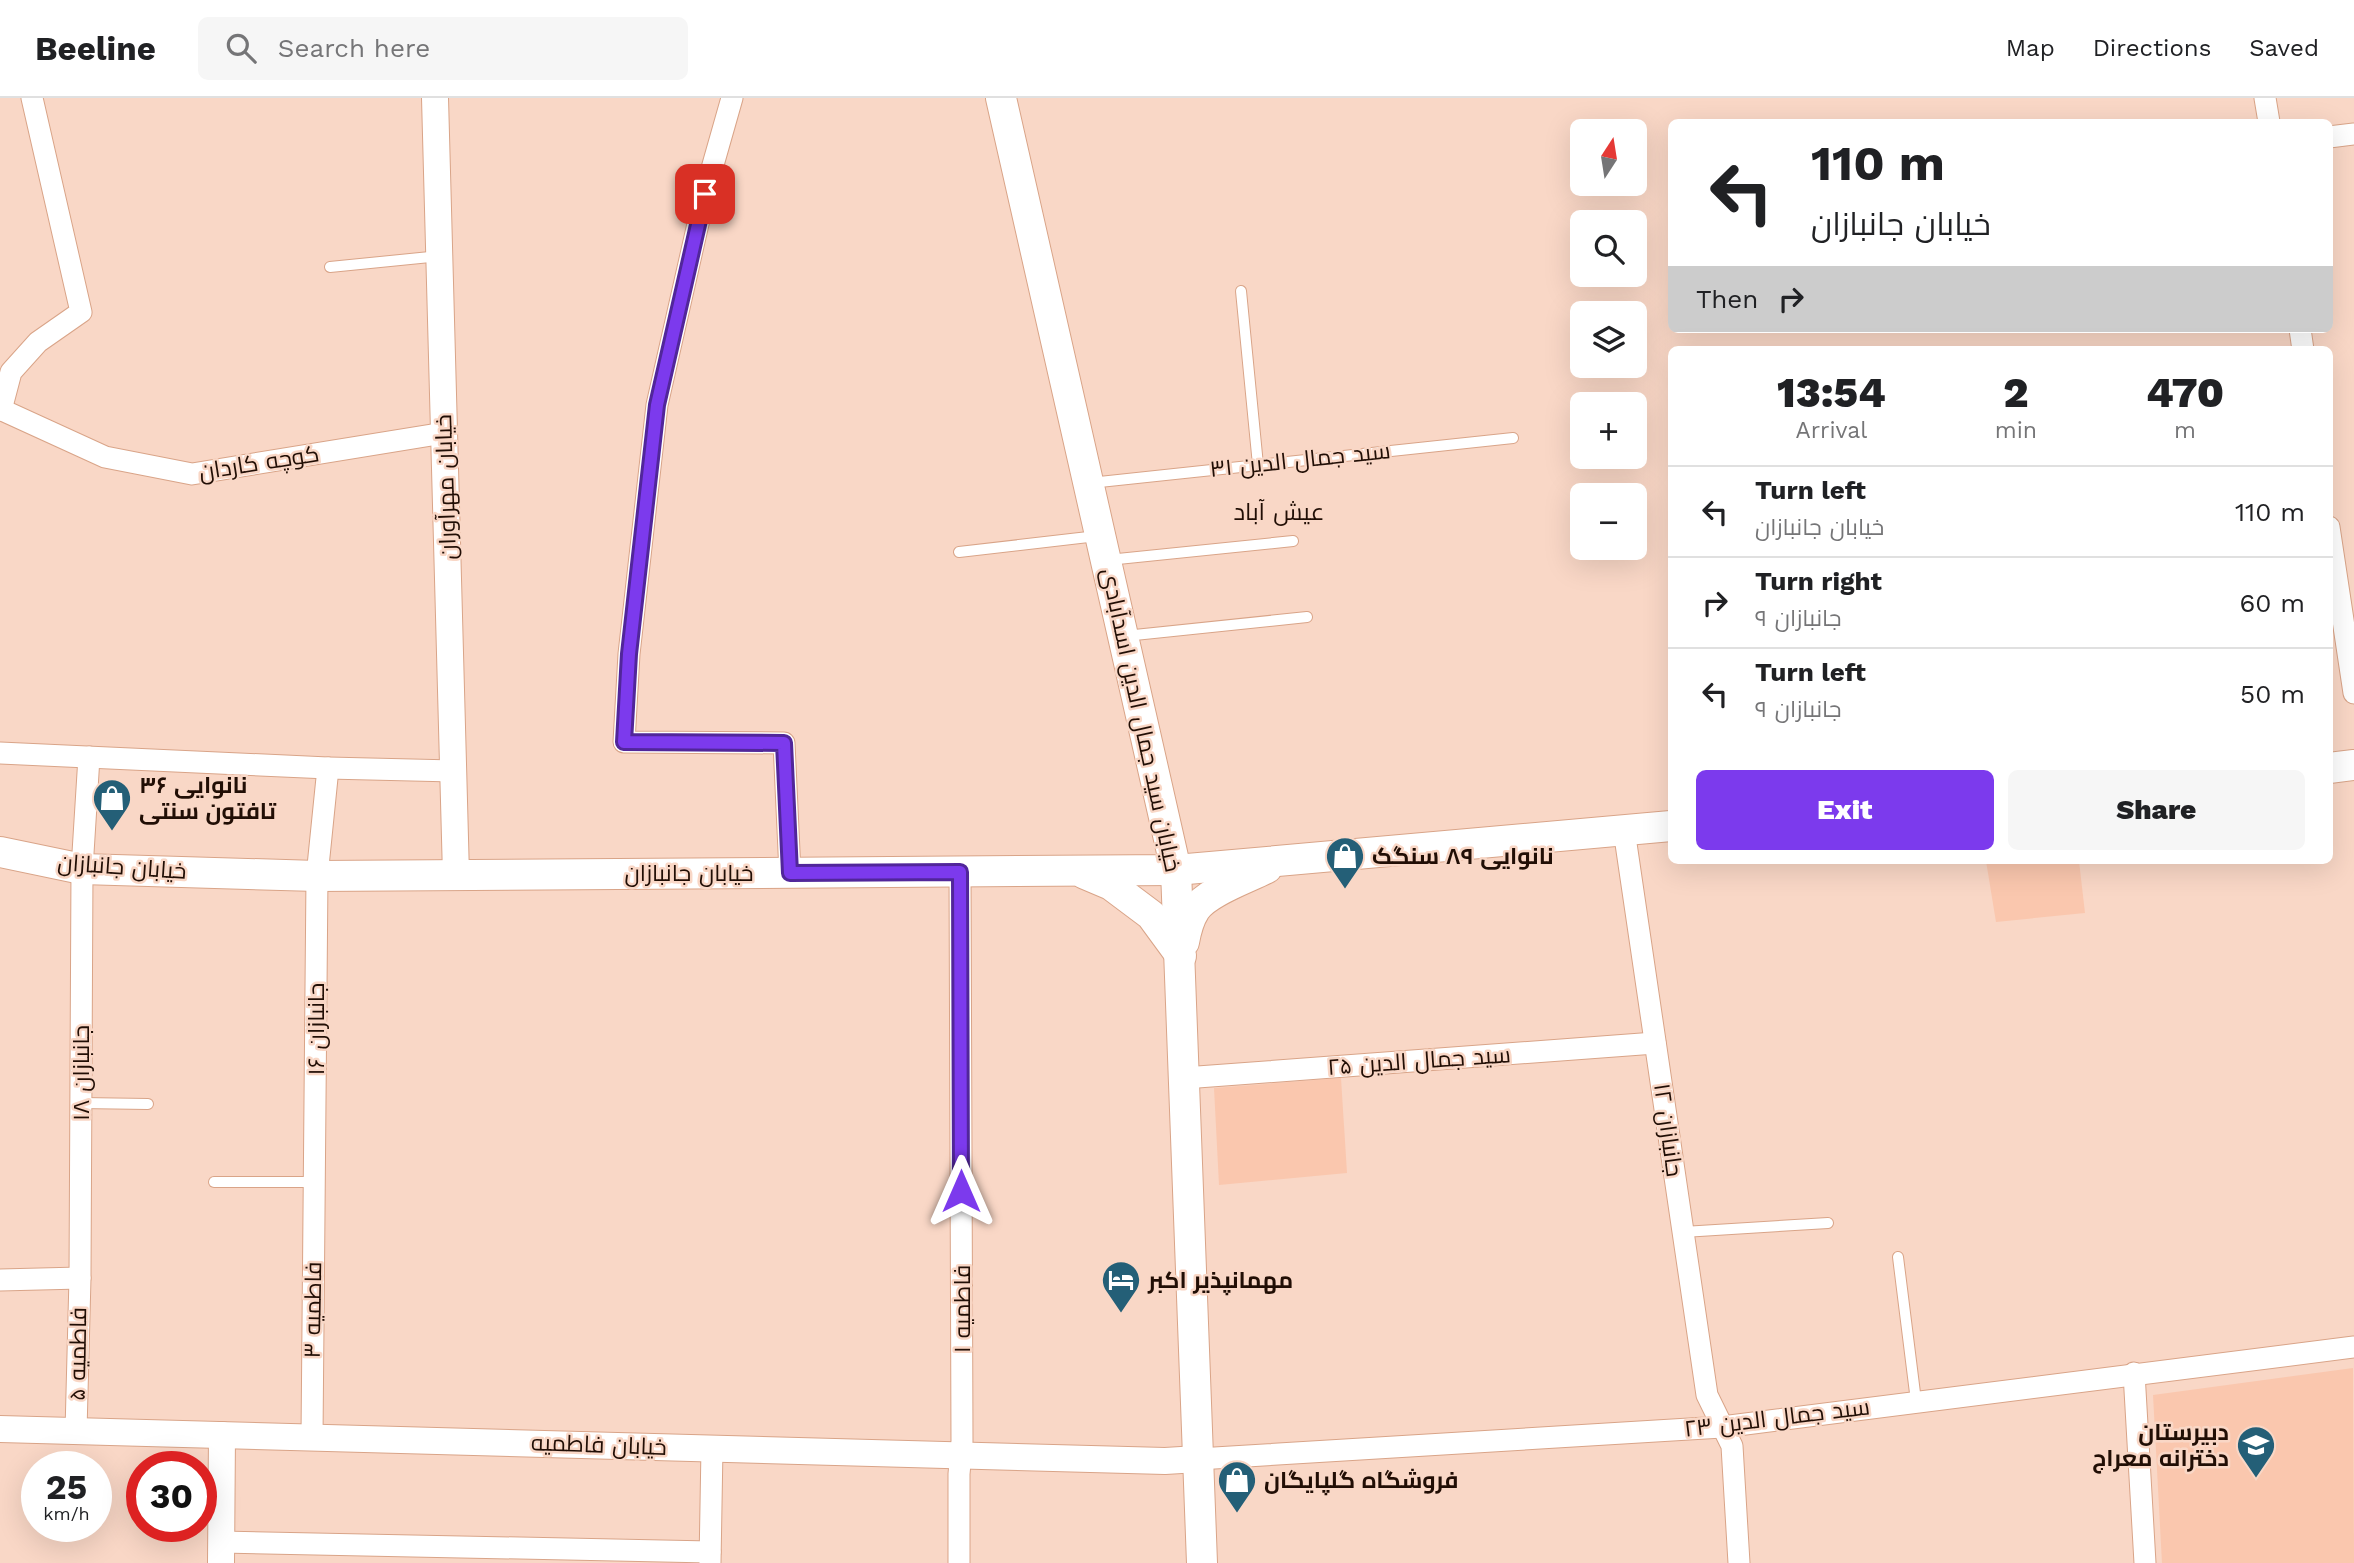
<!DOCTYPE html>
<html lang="en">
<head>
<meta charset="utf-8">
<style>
  body { margin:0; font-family:"Work Sans",Cairo,sans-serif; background:#f6f6f6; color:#202124; height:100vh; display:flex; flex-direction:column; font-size:26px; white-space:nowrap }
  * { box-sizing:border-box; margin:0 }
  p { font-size:23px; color:#757577 }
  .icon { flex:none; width:38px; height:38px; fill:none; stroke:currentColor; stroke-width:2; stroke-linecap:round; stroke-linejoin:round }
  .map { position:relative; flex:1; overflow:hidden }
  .drawer { position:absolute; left:1668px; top:248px; width:665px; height:518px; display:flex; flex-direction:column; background:#fff; border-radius:10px; box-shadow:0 7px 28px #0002 }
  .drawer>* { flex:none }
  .guide { position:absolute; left:1668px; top:21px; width:665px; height:214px; border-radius:10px; box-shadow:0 7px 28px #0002; background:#fff; color:#202124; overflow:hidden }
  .needle { width:46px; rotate:12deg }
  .buttons { position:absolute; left:1570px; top:21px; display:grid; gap:14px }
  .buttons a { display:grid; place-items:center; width:77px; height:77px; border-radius:10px; background:#fff; box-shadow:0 7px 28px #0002; font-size:35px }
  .speed { position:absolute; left:21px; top:1353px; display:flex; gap:14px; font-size:35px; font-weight:700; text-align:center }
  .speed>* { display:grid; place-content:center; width:91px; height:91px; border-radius:50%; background:#fff; box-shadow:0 7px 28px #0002; line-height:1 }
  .speed small { font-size:18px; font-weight:400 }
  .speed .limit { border:10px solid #d22; background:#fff; color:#111 }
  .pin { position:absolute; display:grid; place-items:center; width:60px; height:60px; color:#fff; margin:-30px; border-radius:14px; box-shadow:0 4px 10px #0006 }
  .me { position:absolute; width:77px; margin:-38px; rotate:0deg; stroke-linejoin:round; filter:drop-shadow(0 0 5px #0008) }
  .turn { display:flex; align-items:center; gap:24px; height:147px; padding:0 28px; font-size:32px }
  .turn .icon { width:91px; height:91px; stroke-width:2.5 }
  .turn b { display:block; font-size:49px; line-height:60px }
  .then { display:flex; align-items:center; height:66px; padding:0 28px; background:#0003; gap:14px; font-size:26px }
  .eta { display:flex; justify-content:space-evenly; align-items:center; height:119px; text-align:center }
  .eta b { font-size:42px; font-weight:800; line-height:49px }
  .button { display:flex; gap:14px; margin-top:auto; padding:14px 28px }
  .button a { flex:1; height:80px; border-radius:10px; background:#7c3aed; color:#fff; font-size:28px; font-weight:800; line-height:80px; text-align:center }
  .button a+a { background:#f6f6f6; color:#202124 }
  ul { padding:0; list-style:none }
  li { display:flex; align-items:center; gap:21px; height:91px; padding:0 28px; border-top:2px solid #e0e0e0 }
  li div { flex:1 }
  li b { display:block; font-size:26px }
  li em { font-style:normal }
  header { display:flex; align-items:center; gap:42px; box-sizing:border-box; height:98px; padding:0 35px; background:#fff; border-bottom:2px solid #e0e0e0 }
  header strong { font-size:33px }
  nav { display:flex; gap:38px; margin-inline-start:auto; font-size:24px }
  .search { width:490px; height:63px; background:#f6f6f6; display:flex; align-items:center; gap:18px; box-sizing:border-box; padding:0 24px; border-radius:10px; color:#757577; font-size:26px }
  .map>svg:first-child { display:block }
  .built { fill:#fac7ae }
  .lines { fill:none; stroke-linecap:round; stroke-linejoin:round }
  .service-casing { stroke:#d9a488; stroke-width:12 }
  .minor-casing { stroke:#d9a488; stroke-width:23 }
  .tertiary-casing { stroke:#d9a488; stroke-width:28 }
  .secondary-casing { stroke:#d9a488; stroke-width:32 }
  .service { stroke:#fff; stroke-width:10 }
  .minor { stroke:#fff; stroke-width:21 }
  .tertiary { stroke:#fff; stroke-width:26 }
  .secondary { stroke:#fff; stroke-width:30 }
  .route-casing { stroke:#51269a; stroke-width:18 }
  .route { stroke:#7c3aed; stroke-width:12 }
  .labels { text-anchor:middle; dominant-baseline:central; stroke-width:5; stroke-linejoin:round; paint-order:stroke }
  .street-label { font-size:23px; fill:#210e05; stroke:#f9d7c6 }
  .poi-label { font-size:23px; font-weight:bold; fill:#210e05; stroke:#f9d7c6; text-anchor:start }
  .neighbourhood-label { font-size:24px; fill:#210e05; stroke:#f9d7c6 }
</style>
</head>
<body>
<header>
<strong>Beeline</strong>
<div class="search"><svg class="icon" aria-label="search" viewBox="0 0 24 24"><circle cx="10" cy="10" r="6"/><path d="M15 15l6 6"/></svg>Search here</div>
<nav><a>Map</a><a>Directions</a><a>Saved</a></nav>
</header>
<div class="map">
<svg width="2354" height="1465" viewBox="0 0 2354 1465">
  <rect width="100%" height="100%" fill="#f9d7c6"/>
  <g class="built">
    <polygon points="1986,763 2079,763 2085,815 1996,824"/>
    <polygon points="1341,980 1347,1075 1219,1087 1214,990"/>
    <polygon points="2353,1270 2354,1465 2162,1465 2153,1297"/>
  </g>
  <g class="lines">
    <g class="service-casing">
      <g id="service">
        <polyline points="330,169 440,158"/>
        <polyline points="1241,193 1258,367"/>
        <polyline points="1090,385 1513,340"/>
        <polyline points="959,454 1097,438"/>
        <polyline points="1108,462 1293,443"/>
        <polyline points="1125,538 1307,519"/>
        <polyline points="81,1005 148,1006"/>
        <polyline points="214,1084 315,1084"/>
        <polyline points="1683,1134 1828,1125"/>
        <polyline points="1898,1159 1916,1303"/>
      </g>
    </g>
    <g class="minor-casing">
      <g id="minor">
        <polyline points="732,0 705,95 657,307 629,556 624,644 784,645 790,775"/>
        <polyline points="2265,0 2269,24"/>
        <polyline points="2329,39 2354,36"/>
        <polyline points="2300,231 2303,252"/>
        <polyline points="0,311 105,359 192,376 444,335"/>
        <polyline points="1,312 11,274 38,244 81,214 32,0"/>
        <polyline points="2329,429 2354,595"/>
        <polyline points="0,655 328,670 454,673"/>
        <polyline points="1624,732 1707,1297 1732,1348 1739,1465"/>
        <polyline points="1184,980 1655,945"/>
        <polyline points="0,1182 80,1180"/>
        <polyline points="2134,1275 2145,1465"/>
        <polyline points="76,1333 80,1180 82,771 89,659"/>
        <polyline points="312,1339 317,778 328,670"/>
        <polyline points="1198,1361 1722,1329 2354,1249"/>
        <polyline points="221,1444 710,1454"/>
        <polyline points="710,1465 712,1350"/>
        <polyline points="959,1465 959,1376 962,1343 960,773"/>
      </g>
    </g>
    <g class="tertiary-casing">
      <g id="tertiary">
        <polyline points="435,0 456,777"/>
        <polyline points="0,1331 1165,1363 1198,1361"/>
        <polyline points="221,1465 222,1337"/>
      </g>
    </g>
    <g class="secondary-casing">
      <g id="secondary">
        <polyline points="1001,0 1176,772 1202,1465"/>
        <polyline points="2329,670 2354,667"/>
        <polyline points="0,754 82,771 317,778 1176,772 1671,728"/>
        <polyline points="1085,776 1111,787 1151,817 1181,858"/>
        <path d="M1184,844c2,-11 5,-23 11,-32 11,-18 53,-32 72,-42"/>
      </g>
    </g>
    <use href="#service" class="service"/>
    <use href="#minor" class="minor"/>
    <use href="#tertiary" class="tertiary"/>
    <use href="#secondary" class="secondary"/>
  </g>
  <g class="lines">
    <g class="route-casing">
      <polyline id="route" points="705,96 657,307 629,556 624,644 784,645 790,775 960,774 961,1093"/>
    </g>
    <use href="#route" class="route"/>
  </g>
  <defs>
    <g id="shop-pin" transform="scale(2.0125)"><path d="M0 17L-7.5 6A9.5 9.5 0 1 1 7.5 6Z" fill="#245f77" stroke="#f9d7c6"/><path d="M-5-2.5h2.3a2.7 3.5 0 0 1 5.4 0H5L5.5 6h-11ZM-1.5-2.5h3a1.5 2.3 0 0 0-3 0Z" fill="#fff"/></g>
    <g id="hotel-pin" transform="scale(2.0125)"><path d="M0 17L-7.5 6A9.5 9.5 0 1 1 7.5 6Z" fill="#245f77" stroke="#f9d7c6"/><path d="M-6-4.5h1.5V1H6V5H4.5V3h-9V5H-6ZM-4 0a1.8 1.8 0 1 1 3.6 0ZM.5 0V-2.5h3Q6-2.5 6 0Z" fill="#fff"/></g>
    <g id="school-pin" transform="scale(2.0125)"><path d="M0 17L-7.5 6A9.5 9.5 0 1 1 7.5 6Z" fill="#245f77" stroke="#f9d7c6"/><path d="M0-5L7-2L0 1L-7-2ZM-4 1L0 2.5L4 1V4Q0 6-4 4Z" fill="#fff"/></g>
  </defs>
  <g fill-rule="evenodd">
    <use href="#shop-pin" x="112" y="700"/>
    <use href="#shop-pin" x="1345" y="758"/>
    <use href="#hotel-pin" x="1121" y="1182"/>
    <use href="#school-pin" x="2256" y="1347"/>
    <use href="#shop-pin" x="1237" y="1382"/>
  </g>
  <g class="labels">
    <g class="street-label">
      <text transform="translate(1300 362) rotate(-6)">سید جمال الدین ۳۱</text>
      <text transform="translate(259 365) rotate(-9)">کوچه کاردان</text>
      <text transform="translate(446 389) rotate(-92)">خیابان مهرآوران</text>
      <text transform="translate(1141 622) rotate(78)">خیابان سید جمال الدین اسدآبادی</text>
      <text transform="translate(122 769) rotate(4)">خیابان جانبازان</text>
      <text x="689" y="775">خیابان جانبازان</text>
      <text transform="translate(316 931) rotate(-90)">جانبازان ۱۶</text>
      <text transform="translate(1419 963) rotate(-4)">سید جمال الدین ۲۵</text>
      <text transform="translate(81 975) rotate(-90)">جانبازان ۱۸</text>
      <text transform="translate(1668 1032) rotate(82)">جانبازان ۱۲</text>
      <text transform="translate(962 1211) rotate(-90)">فاطمیه ۱</text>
      <text transform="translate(313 1212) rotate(-89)">فاطمیه ۳</text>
      <text transform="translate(78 1256) rotate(-89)">فاطمیه ۵</text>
      <text transform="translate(1777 1320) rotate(-7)">سید جمال الدین ۲۳</text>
      <text transform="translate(599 1347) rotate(2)">خیابان فاطمیه</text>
    </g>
    <g class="poi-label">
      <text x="139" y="687">نانوایی ۳۶<tspan x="139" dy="26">تافتون سنتی</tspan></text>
      <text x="1372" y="758">نانوایی ۸۹ سنگک</text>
      <text x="1148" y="1182">مهمانپذیر اکبر</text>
      <text x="2229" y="1334" text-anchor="end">دبیرستان<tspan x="2229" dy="26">دخترانه معراج</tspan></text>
      <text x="1264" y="1382">فروشگاه گلپایگان</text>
    </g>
    <g class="neighbourhood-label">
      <text x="1279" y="414">عیش آباد</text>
    </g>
  </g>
</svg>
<div class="buttons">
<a><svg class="needle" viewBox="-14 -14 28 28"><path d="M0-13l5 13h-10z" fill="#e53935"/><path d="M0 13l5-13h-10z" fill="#757577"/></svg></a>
<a><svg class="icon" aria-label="search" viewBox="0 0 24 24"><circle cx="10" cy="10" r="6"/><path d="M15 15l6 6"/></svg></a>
<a><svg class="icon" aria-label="layers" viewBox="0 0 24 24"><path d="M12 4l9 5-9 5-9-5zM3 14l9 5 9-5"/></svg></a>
<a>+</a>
<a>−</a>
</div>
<div class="speed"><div>25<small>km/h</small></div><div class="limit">30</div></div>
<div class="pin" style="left:705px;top:96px;background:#d93025"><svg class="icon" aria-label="arrive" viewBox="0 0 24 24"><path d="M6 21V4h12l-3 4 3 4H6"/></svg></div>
<svg class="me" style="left:961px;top:1093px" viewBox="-20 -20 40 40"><path d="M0-17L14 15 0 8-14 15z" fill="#7c3aed" stroke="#fff" stroke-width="4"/></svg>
<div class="guide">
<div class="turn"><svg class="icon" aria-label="left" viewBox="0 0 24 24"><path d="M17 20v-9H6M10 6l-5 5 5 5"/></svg><div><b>110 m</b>خیابان جانبازان</div></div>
<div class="then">Then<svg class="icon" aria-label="right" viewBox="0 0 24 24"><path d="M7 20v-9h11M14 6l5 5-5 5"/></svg></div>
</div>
<section class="drawer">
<div class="eta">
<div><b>13:54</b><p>Arrival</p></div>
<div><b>2</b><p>min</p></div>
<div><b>470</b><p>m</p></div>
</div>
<ul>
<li><svg class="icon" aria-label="left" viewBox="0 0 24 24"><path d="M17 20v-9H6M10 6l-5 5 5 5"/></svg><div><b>Turn left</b><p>خیابان جانبازان</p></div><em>110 m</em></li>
<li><svg class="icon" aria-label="right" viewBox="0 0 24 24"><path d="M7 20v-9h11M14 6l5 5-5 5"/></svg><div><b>Turn right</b><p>جانبازان ۹</p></div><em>60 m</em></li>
<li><svg class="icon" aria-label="left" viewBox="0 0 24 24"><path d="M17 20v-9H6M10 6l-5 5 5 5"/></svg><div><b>Turn left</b><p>جانبازان ۹</p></div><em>50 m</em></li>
</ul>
<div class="button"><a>Exit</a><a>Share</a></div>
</section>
</div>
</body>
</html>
